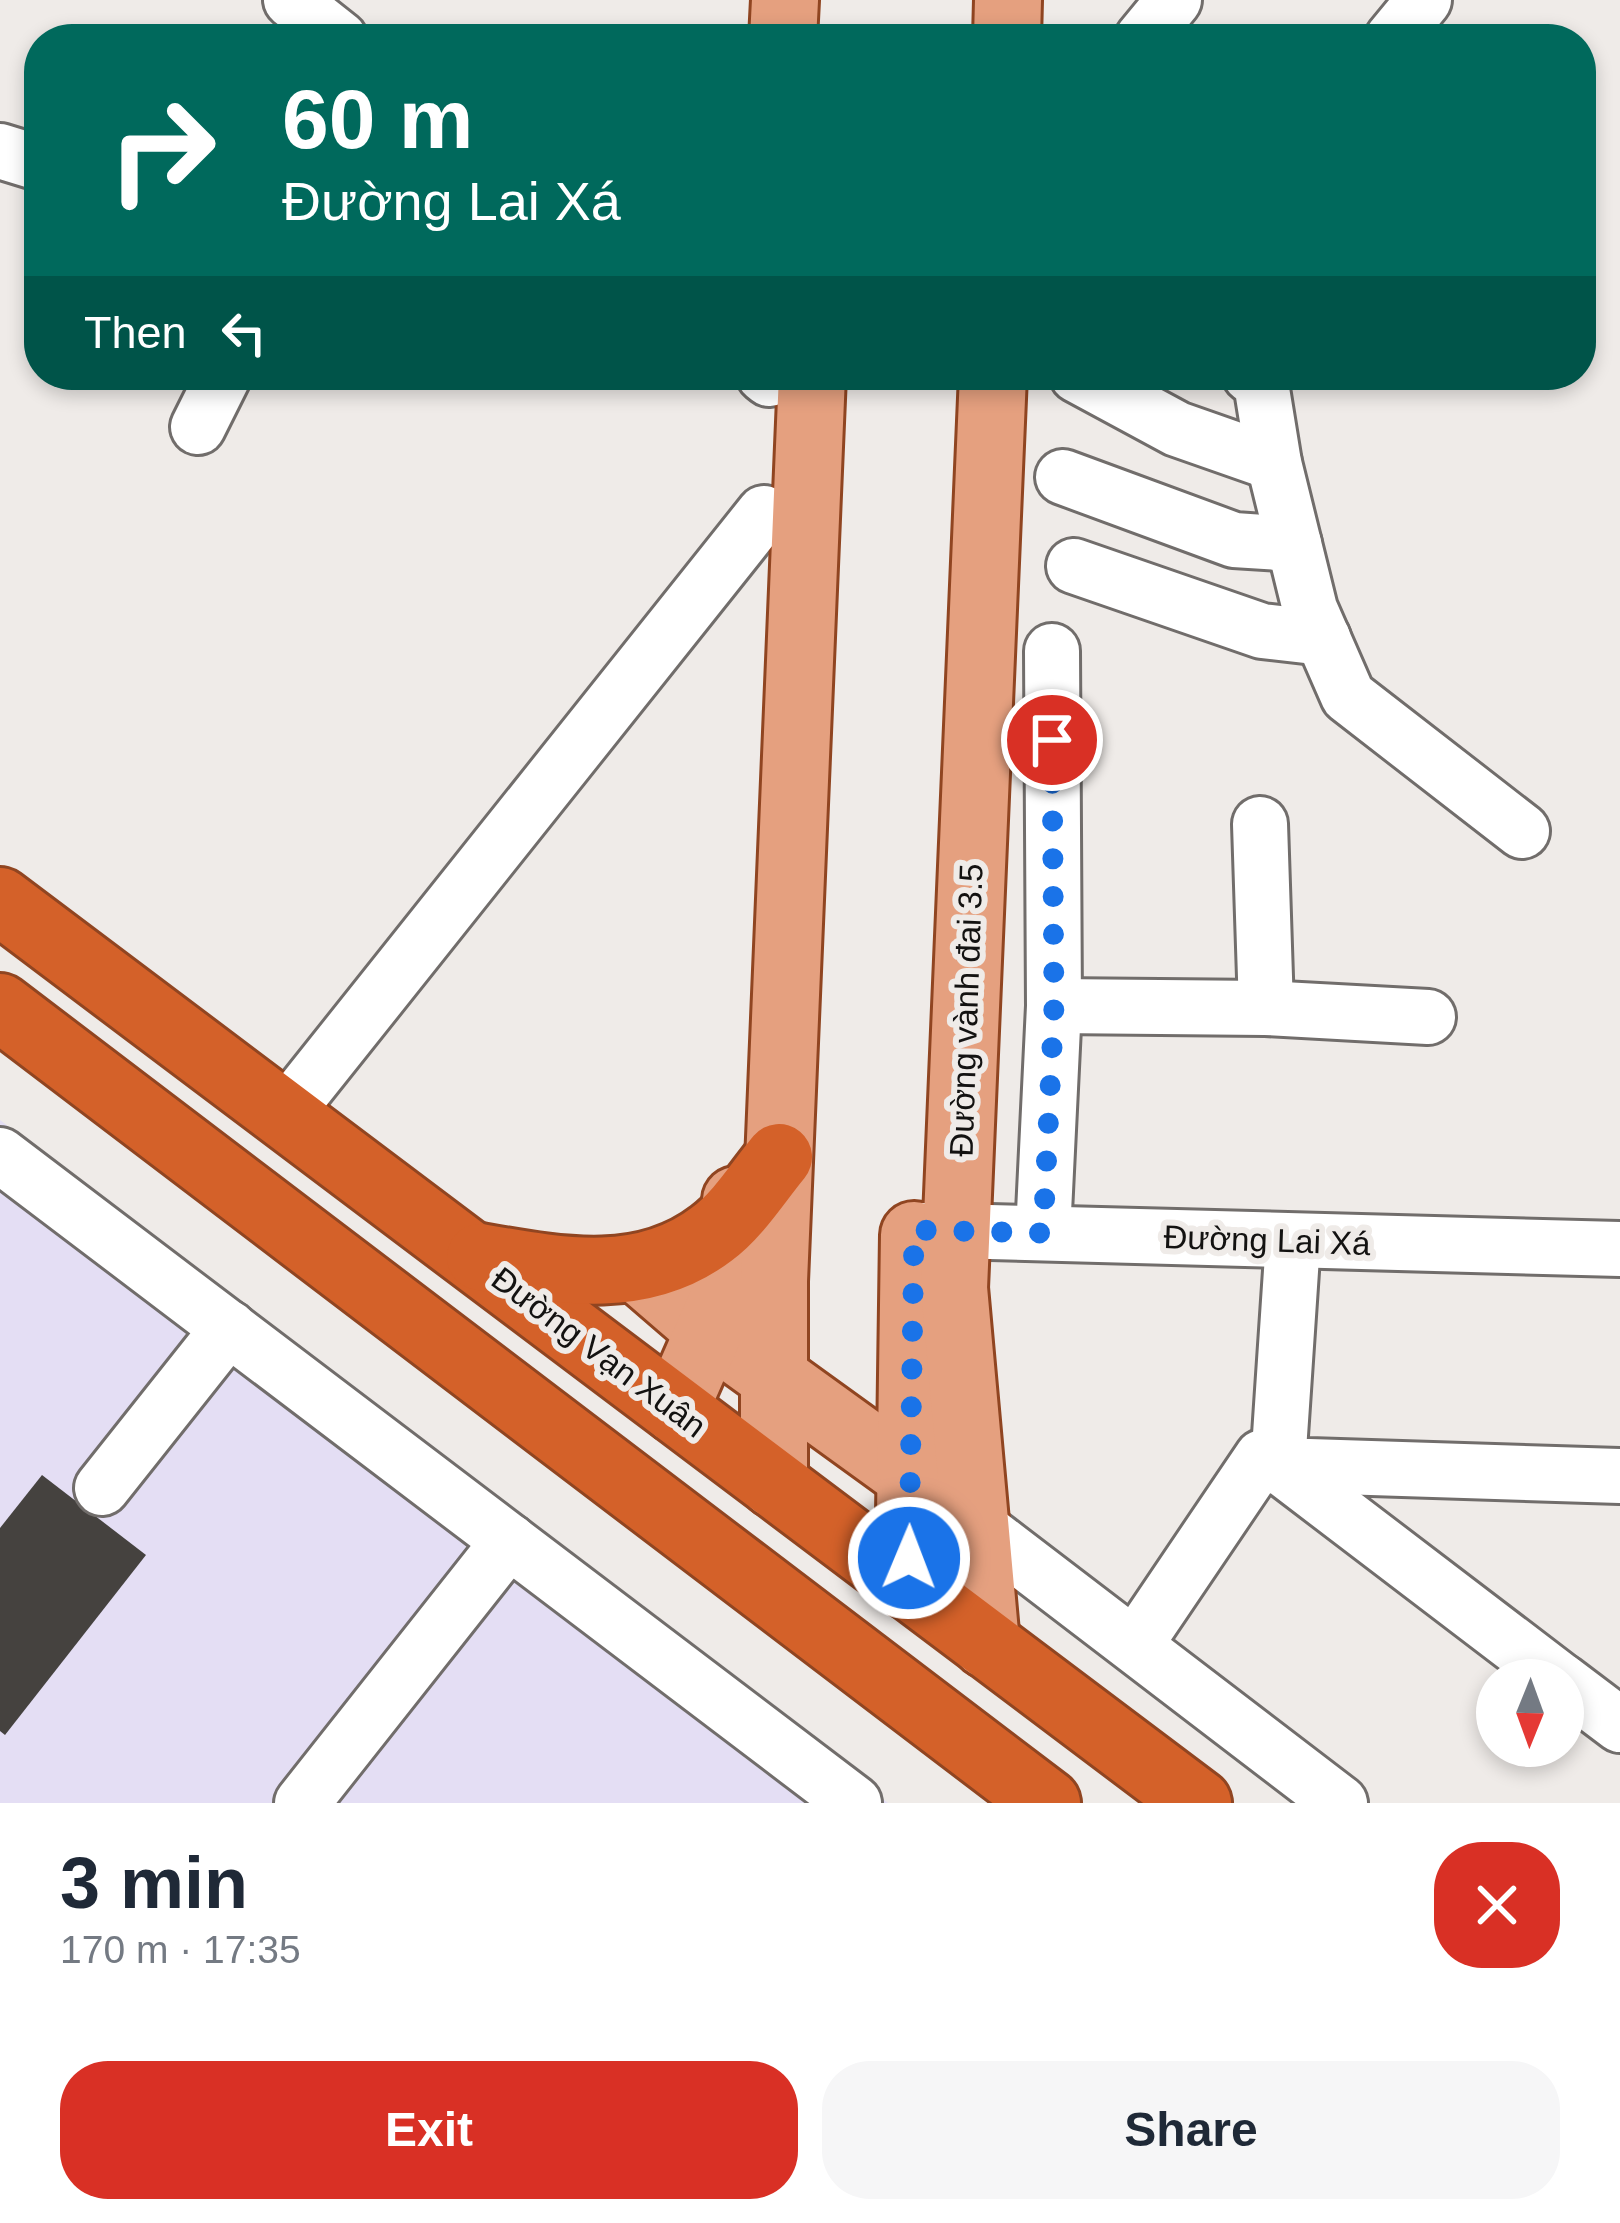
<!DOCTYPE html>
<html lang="en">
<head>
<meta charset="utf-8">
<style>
  body { margin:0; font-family:Arial,sans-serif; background:#f6f6f7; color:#1f2937; height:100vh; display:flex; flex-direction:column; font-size:45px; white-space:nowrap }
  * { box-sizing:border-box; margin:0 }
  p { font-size:39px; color:#747a83 }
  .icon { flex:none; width:66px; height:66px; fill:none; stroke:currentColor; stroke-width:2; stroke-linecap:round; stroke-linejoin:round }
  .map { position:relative; height:1803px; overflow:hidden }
  .side { display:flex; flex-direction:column; background:#fff; flex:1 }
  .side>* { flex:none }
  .top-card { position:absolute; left:24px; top:24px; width:1572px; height:366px; border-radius:48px; box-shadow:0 6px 18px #0003; background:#00695c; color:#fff; overflow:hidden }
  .needle { width:78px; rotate:181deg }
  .tools { position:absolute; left:1476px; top:1659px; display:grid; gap:24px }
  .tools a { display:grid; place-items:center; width:108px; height:108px; border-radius:50%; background:#fff; box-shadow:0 6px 18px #0003; font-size:60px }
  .pin { position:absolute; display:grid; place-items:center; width:102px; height:102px; color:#fff; margin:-51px; border:6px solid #fff; border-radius:50%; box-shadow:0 3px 12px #0007 }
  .me { position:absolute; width:132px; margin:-66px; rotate:1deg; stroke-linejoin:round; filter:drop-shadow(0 0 9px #0008) }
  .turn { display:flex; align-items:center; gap:42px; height:252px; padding:0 60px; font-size:54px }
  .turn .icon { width:156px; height:156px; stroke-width:2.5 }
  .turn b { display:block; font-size:84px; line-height:102px }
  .then { display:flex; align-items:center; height:114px; padding:0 60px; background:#0003; gap:24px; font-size:45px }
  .round { display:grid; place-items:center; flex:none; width:126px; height:126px; border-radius:48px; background:#f6f6f7 }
  .overview { display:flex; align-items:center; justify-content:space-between; height:204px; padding:0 60px }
  h1 { font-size:72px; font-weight:600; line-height:90px }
  .button { display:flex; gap:24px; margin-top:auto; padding:24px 60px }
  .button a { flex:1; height:138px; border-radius:48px; background:#d93025; color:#fff; font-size:48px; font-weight:600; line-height:138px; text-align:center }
  .button a+a { background:#f6f6f7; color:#1f2937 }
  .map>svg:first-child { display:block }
  .industrial { fill:#e4def4 }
  .building { fill:#45423f }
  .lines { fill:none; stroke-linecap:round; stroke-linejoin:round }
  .minor-casing { stroke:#716d6b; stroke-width:60 }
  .major-casing { stroke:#904521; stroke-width:72 }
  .highway-casing { stroke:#904521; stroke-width:72 }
  .minor { stroke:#fff; stroke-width:54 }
  .major { stroke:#e5a07f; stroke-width:66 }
  .highway { stroke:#d46129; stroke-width:66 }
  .route { stroke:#1a73e8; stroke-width:21; stroke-dasharray:0 37.8 }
  .labels { text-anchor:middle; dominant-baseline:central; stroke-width:12; stroke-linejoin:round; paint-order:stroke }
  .street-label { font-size:33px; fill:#131211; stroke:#efebe8 }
</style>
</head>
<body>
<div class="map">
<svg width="1620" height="1803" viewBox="0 0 1620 1803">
  <rect width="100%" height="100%" fill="#efebe8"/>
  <polygon class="industrial" points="0,1120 888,1803 0,1803"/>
  <polygon class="building" points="42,1475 146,1555 5,1735 0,1731 0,1528"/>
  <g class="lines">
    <g class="minor-casing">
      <g id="minor">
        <polyline points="291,0 340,39"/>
        <polyline points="1142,39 1174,0"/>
        <polyline points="1392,39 1424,0"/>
        <polyline points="0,151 39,163"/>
        <polyline points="764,375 769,379"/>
        <polyline points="1077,375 1177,429 1274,463"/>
        <polyline points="1250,375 1261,383 1274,463 1310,609 1348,696 1522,831"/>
        <polyline points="198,427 224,375"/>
        <polyline points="1063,477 1234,540 1294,544"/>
        <polyline points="1074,566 1262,631 1323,638"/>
        <polyline points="1260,824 1266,1008"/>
        <polyline points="1054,1006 1266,1008 1428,1017"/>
        <polyline points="285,1114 764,513"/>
        <polyline points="0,1155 854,1803"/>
        <polyline points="915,1230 1620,1249"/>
        <polyline points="1043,1233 1054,1006 1052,651"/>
        <polyline points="1293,1241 1278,1465 1620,1476"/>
        <polyline points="102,1488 229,1328"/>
        <polyline points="975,1524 1340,1803"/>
        <polyline points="1135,1645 1262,1457 1278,1465 1560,1680"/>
        <polyline points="1563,1682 1620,1725"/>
        <polyline points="302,1803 509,1541"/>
      </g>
    </g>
    <g class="major-casing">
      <g id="major">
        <polyline points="783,39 785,0"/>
        <polyline points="1007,39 1008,0"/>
        <polyline points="637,1268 710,1331 934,1493"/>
        <polyline points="675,1409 732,1279 736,1200"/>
        <polyline points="774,1484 774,1281 812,375"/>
        <polyline points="909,1586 914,1235"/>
        <polyline points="986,1644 954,1288 993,375"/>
      </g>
    </g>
    <g class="highway-casing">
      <g id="highway">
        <polyline points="0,901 1198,1803"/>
        <polyline points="0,1007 1047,1803"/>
        <path d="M480,1257c80,14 163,30 232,-23 26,-19 47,-53 67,-77"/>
      </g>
    </g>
    <use href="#minor" class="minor"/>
    <use href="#major" class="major"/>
    <use href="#highway" class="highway"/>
  </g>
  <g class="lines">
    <polyline class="route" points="909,1558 914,1230 1043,1233 1054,1006 1052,740"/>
  </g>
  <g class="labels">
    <g class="street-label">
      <text transform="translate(966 1010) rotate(-88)">Đường vành đai 3.5</text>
      <text transform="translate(1267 1240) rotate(2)">Đường Lai Xá</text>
      <text transform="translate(599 1352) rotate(37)">Đường Vạn Xuân</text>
    </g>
  </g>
</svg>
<div class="tools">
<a><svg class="needle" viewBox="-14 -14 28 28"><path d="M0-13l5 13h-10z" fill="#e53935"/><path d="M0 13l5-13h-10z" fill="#747a83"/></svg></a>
</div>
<div class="pin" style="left:1052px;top:740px;background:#d93025"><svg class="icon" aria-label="arrive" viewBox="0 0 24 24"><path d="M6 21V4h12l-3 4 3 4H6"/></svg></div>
<svg class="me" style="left:909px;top:1558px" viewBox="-20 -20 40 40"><circle r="17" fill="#1a73e8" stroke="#fff" stroke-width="3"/><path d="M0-11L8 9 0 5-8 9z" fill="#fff"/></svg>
<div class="top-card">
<div class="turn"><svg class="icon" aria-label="right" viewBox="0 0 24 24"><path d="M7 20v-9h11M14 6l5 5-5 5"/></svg><div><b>60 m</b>Đường Lai Xá</div></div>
<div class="then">Then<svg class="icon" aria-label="left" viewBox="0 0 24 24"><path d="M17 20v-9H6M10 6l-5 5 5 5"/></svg></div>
</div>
</div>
<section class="side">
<div class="overview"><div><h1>3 min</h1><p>170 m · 17:35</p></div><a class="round" style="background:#d93025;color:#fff"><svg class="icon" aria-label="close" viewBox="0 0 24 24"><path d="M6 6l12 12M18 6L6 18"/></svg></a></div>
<div class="button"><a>Exit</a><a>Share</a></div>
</section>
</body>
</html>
